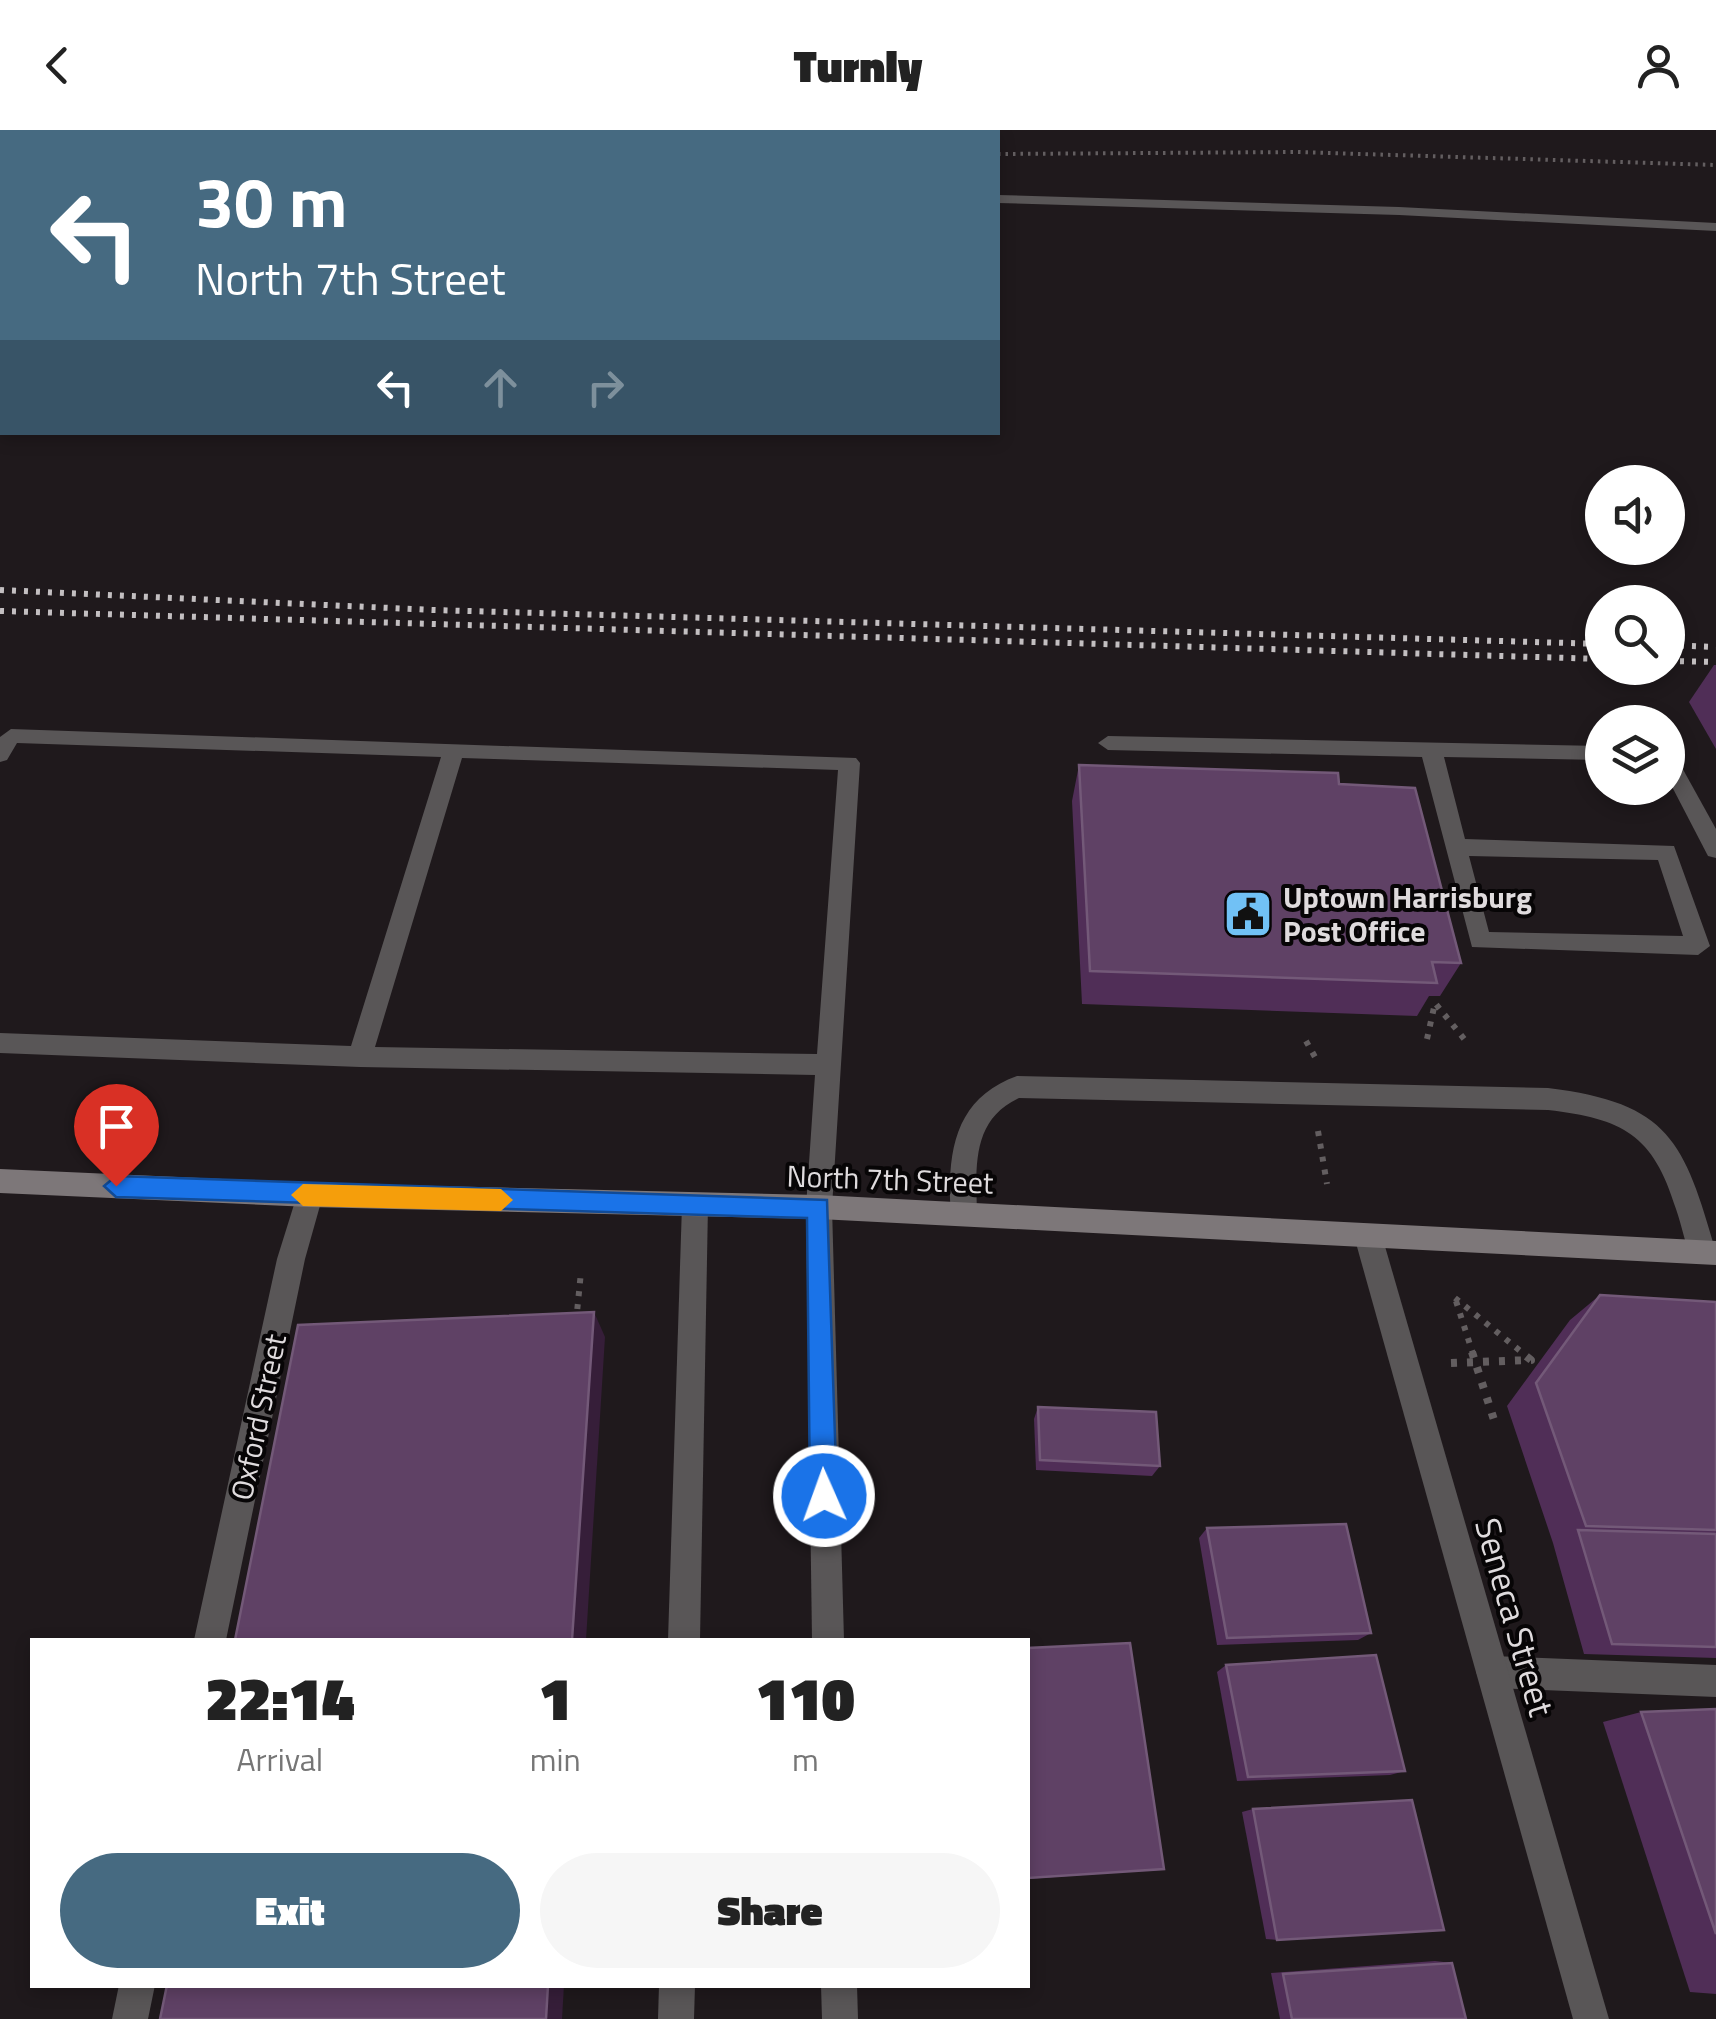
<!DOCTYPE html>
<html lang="en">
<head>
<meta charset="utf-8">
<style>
  body { margin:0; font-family:"Titillium Web",sans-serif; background:#f6f6f6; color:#222; height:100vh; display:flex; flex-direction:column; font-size:38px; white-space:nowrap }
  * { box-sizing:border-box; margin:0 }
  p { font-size:32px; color:#767676 }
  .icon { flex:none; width:55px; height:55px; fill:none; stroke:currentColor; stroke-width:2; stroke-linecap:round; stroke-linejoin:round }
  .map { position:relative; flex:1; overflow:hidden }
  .side { position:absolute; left:30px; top:1508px; width:1000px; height:350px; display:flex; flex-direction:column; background:#fff; border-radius:0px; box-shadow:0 5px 15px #0003 }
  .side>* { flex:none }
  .guide { position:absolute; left:0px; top:0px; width:1000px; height:305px; box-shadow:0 5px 15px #0003; background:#466a81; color:#fff; overflow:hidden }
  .fabs { position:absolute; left:1585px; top:335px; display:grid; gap:20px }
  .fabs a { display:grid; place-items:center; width:100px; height:100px; border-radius:50%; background:#fff; box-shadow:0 5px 15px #0003; font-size:50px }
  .pin { position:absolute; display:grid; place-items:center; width:85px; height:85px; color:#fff; margin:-102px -42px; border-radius:50% 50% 50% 0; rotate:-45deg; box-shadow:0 0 10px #0007 }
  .pin .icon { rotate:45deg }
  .me { position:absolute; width:110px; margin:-55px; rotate:358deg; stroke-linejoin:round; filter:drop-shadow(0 0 8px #0008) }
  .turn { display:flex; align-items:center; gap:35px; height:210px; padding:0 30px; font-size:45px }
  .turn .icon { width:130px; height:130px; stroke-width:2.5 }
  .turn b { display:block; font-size:70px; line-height:85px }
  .lanes { display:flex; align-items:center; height:95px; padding:0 30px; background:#0003; justify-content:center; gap:50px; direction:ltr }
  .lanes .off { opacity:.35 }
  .eta { display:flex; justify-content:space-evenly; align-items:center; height:170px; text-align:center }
  .eta b { font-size:60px; font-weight:800; line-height:70px }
  .primary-button { display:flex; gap:20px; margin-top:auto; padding:20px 30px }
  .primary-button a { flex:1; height:115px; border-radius:60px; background:#466a81; color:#fff; font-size:40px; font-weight:800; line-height:115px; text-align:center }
  .primary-button a+a { background:#f6f6f6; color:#222 }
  header { display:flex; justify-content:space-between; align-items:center; height:130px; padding:0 30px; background:#fff; font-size:45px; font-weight:800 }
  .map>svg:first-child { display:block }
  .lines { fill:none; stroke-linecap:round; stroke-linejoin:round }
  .path-far2 { stroke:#635e60; stroke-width:4; stroke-dasharray:2.5 5; stroke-linecap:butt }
  .path-far1 { stroke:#635e60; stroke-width:6; stroke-dasharray:5 8; stroke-linecap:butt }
  .path { stroke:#635e60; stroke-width:8; stroke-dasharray:6 10; stroke-linecap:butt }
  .service { fill:#595657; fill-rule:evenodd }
  .minor { fill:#595657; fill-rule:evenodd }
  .secondary { fill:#7d7779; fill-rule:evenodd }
  .rail { stroke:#c3bfc1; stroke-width:6; stroke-dasharray:4 8; stroke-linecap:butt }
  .wall { fill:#502e57 }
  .shaded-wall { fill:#361e39 }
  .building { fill:#5f4165; stroke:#735978; stroke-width:2.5 }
  .route { fill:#1a73e8; stroke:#114b97; stroke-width:2.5 }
  .slow { fill:#f59e0b }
  .labels { text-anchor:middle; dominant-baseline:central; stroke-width:8; stroke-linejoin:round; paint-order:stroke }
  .poi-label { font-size:30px; font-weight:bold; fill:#dfdbdd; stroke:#070506; text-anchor:start }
  .street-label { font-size:30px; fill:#dfdbdd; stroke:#070506 }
  .near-street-label { font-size:35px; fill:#dfdbdd; stroke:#070506 }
</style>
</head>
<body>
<header><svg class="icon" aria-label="back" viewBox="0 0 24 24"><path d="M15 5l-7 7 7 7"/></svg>Turnly<svg class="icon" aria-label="person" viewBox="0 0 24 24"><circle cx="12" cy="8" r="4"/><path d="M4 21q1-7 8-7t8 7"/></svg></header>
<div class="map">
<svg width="1716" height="1889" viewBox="0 0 1716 1889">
  <rect width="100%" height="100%" fill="#1f191c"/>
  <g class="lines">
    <g class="path-far2">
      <polyline points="685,0 712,2"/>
      <polyline points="998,24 1297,22 1716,35"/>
    </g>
    <g class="path-far1">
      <polyline points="1427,909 1435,873 1465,910"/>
      <polyline points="1306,911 1315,927"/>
      <polyline points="1318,1001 1327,1054"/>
      <polyline points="1455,1168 1524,1224"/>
      <polyline points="1456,1171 1473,1224"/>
      <polyline points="576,1192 581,1142"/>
    </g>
    <g class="path">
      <polyline points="1472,1222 1495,1293"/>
      <polyline points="1451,1233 1531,1230 1521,1222"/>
    </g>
    <g class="service">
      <rect x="0" y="38" width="2" height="8"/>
      <polygon points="998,65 1399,77 1716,93 1716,101 1399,85 998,73"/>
      <path d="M11,599l845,29 4,5 -28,444 -4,8 -9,4 -9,-4 -4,-8 9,-132 -455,-8 -360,-14v-20l351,13 90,-289 -424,-14 -10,17 -7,2v-25zM462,628l376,12 -21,284 -442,-7z"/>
      <path d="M1108,606l494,10v14l-158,-3 21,82 209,7 36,100 -12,9 -226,-8 -50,-190 -314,-7 -10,-7zM1469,726l189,4 25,76 -194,-4z"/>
      <polygon points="1668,623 1675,625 1716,699 1716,728 1708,726 1668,649"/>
      <path d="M1017,946l531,12c122,15 136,53 168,164l-4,9 -10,3 -10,-3c-7,-17 -10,-35 -16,-52 -23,-75 -53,-90 -128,-99l-529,-12c-48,22 -43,70 -42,116l-4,8 -9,4 -9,-4c-6,-12 -5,-25 -5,-39 1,-51 17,-89 67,-107z"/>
      <polygon points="695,1063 704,1067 708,1075 700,1510 668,1510 682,1075 686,1067"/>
      <polygon points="1492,1526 1716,1535 1716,1567 1492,1558 1481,1553 1476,1542 1481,1531"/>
      <polygon points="659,1855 695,1855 694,1889 658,1889"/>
    </g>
    <g class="minor">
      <polygon points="310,1053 319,1057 323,1065 305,1129 226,1510 194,1510 277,1129 297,1065 301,1057"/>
      <polygon points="819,1065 828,1069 832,1077 844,1510 812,1510 806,1077 810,1069"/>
      <polygon points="1368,1094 1378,1097 1382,1106 1609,1889 1573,1889 1354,1106 1358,1097"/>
      <polygon points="119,1855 155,1855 148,1889 112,1889"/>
      <polygon points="821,1855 857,1855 858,1889 822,1889"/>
    </g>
    <polygon class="secondary" points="0,1039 310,1053 819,1065 1716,1111 1716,1135 819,1089 310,1077 0,1063"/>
    <g class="rail">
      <polyline points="0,460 434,480 1602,514"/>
      <polyline points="0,481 1602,529"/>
      <polyline points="1668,515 1716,517"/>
      <polyline points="1668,531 1716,532"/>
    </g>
  </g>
  <g class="wall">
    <polygon points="1714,535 1716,535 1716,619 1689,572"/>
    <polygon points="1079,635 1339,654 1461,833 1440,866 1429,866 1417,886 1082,874 1072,671"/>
    <polygon points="1600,1165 1716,1172 1716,1528 1584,1524 1553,1413 1507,1276 1570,1190"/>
    <polygon points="1038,1277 1160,1336 1152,1346 1036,1340 1034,1289"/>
    <polygon points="1207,1398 1371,1503 1358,1510 1217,1515 1199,1408"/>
    <polygon points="1028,1518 1164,1739 1028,1749"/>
    <polygon points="1226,1535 1405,1641 1390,1645 1237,1651 1217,1542"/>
    <polygon points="1716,1579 1716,1864 1690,1862 1603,1592 1641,1582"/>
    <polygon points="1253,1679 1277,1810 1266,1809 1242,1682"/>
    <polygon points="1435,1831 1452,1833 1466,1889 1280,1889 1271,1843"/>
  </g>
  <g class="shaded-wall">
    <polygon points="594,1182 605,1207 586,1510 572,1510"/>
    <polygon points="548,1855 564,1855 562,1889 546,1889"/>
  </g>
  <g class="building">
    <polygon points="1079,635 1338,643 1339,654 1415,658 1461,833 1432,832 1437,853 1090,841"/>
    <polygon points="1600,1165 1716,1172 1716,1400 1586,1396 1536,1253"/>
    <polygon points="594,1182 572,1510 235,1510 298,1195"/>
    <polygon points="1038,1277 1156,1282 1160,1336 1040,1330"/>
    <polygon points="1346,1394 1371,1503 1227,1508 1207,1398"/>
    <polygon points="1578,1400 1716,1404 1716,1517 1612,1514"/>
    <polygon points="1130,1513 1164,1739 1028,1748 1028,1518"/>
    <polygon points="1376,1525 1405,1641 1248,1647 1226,1535"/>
    <polygon points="1716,1579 1716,1804 1641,1582"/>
    <polygon points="1412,1670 1444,1800 1277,1810 1253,1679"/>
    <polygon points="1452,1833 1466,1889 1292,1889 1283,1844"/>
    <polygon points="167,1855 548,1855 546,1889 160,1889"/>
  </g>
  <polygon class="route" points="116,1046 827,1070 837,1366 833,1376 824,1380 814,1376 810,1366 807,1088 116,1067 104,1056"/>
  <polygon class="slow" points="303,1054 501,1059 513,1070 501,1081 303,1076 291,1065"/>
  <defs>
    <g id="civic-square" transform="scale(2.5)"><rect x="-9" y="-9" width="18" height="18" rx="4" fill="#71c1f5" stroke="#070506"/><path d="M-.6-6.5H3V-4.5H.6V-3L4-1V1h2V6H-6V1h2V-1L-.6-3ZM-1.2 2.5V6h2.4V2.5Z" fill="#111"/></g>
  </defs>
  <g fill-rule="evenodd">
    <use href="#civic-square" x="1248" y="784"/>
  </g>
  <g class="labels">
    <g class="poi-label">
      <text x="1283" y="767">Uptown Harrisburg<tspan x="1283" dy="34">Post Office</tspan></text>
    </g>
    <g class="street-label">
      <text transform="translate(890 1049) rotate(2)">North 7th Street</text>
      <text transform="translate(258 1287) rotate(-78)">Oxford Street</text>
    </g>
    <g class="near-street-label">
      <text transform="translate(1515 1487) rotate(74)">Seneca Street</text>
    </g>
  </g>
</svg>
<div class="fabs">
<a><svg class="icon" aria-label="sound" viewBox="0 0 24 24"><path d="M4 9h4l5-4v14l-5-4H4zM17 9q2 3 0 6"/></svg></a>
<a><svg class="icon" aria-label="search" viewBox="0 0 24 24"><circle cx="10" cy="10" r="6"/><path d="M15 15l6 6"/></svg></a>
<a><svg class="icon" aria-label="layers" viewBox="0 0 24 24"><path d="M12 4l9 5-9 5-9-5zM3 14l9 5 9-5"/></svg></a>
</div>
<div class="pin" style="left:116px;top:1056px;background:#d93025"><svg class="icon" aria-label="arrive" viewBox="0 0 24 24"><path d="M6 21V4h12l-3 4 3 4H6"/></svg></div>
<svg class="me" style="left:824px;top:1366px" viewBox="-20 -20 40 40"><circle r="17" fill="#1a73e8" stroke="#fff" stroke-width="3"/><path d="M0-11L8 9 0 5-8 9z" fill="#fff"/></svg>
<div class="guide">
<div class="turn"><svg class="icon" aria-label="left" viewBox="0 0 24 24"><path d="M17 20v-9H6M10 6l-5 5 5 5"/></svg><div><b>30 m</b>North 7th Street</div></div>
<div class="lanes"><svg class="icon" aria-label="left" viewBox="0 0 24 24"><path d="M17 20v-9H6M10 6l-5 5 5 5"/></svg><svg class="icon off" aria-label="ahead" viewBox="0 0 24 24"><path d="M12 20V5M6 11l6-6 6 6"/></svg><svg class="icon off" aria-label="right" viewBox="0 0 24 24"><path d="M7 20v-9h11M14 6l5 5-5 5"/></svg></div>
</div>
<section class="side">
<div class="eta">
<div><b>22:14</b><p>Arrival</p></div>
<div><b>1</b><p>min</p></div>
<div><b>110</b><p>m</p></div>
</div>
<div class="primary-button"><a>Exit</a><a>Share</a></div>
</section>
</div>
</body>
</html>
